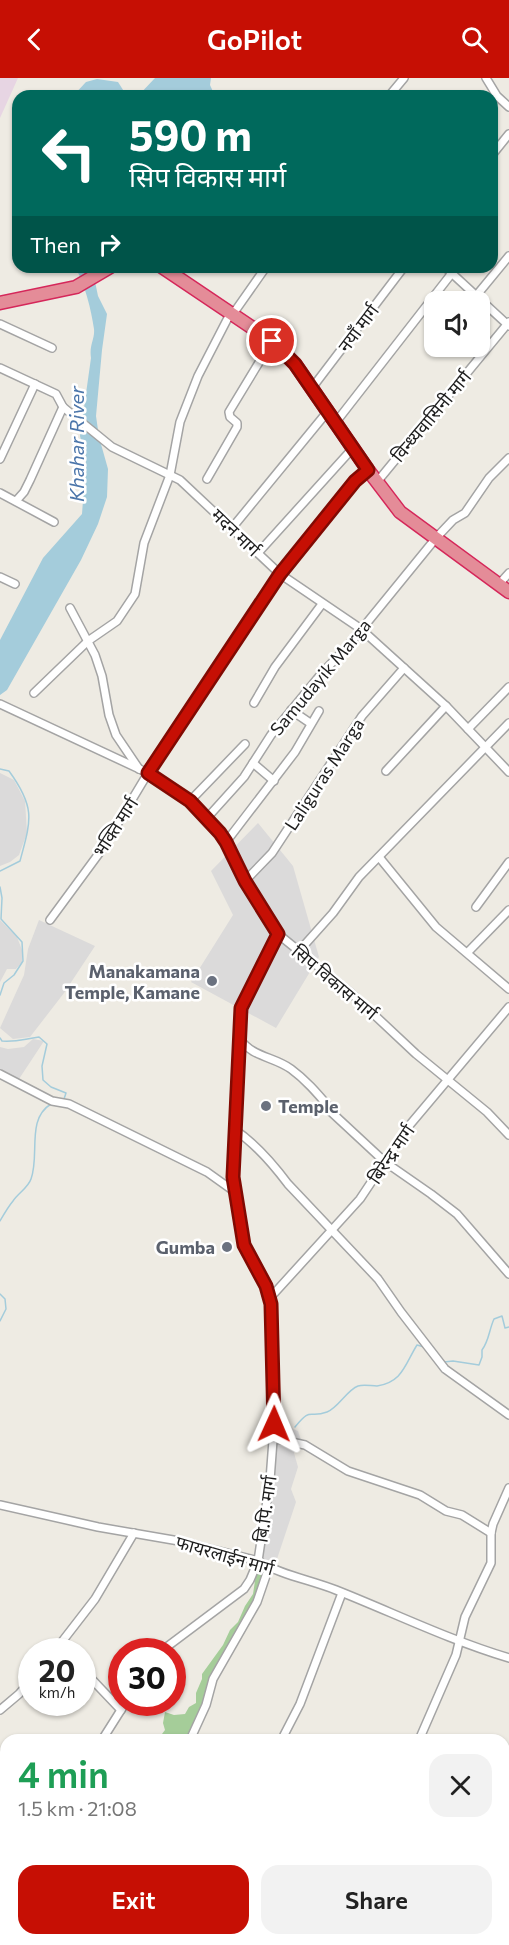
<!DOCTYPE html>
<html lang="en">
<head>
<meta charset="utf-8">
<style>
  body { margin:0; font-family:Commissioner,"Noto Sans Devanagari",sans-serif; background:#f2f2f2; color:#222; height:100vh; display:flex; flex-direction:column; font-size:22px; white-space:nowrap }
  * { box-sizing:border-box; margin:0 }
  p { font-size:20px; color:#767676 }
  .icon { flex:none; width:33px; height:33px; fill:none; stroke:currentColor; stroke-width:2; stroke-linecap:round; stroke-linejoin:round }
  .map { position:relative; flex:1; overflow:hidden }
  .sheet { position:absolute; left:0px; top:1656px; width:510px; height:212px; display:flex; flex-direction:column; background:#fff; border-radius:18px 18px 0 0; box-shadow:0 2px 4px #0004 }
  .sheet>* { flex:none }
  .guide { position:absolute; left:12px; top:12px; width:486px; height:183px; border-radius:18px; box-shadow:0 2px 4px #0004; background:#00695c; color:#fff; overflow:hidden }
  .buttons { position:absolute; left:424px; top:213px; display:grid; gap:12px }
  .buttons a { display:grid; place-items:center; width:66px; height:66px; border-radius:12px; background:#fff; box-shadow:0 2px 4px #0004; font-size:30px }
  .speed { position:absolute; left:18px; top:1560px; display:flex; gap:12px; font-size:30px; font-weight:700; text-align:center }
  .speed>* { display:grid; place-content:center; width:78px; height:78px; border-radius:50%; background:#fff; box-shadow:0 2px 4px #0004; line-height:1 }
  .speed small { font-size:15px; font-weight:400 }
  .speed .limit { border:9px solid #d22; background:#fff; color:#111 }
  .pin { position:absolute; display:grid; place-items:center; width:51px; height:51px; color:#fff; margin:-26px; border:3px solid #fff; border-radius:50%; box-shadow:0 2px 6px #0007 }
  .me { position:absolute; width:66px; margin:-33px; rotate:1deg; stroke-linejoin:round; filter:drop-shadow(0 0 4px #0008) }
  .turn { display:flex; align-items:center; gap:21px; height:126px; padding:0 18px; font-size:27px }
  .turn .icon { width:78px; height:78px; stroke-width:2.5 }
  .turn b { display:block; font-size:42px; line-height:51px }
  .then { display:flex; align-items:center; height:57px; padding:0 18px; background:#0003; gap:12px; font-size:22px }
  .round { display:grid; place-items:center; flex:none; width:63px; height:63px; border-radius:18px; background:#f2f2f2 }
  .headline { display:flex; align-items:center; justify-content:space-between; height:102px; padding:0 18px }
  h1 { font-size:36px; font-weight:600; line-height:45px; color:#1e9e55 }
  .action { display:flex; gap:12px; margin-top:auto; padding:12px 18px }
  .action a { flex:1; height:69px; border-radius:18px; background:#c60f04; color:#fff; font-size:24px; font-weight:600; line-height:69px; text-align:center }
  .action a+a { background:#f2f2f2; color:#222 }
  header { display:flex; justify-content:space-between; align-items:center; height:78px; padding:0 18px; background:#c60f04; color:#fff; font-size:27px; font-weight:600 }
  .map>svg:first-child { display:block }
  .residential { fill:#dbdada }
  .industrial { fill:#e7d5e3 }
  .forest { fill:#a5cd99 }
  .water { fill:#a4ccdb }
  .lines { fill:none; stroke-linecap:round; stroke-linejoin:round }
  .stream { stroke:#a4ccdb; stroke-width:1.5 }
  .street-casing { stroke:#a4a4a4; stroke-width:10 }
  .highway-casing { stroke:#d5275a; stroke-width:15 }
  .street { stroke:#fff; stroke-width:7 }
  .highway { stroke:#e48c98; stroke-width:12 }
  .route-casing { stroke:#810a03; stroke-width:15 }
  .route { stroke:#c60f04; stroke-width:10 }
  .worship-dot { fill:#6b7280; stroke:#fff; stroke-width:2 }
  .labels { text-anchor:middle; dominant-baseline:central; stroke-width:5; stroke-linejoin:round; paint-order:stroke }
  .street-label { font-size:18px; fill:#1d1d1d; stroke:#fff }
  .worship-label { font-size:18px; font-weight:bold; fill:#5b616d; stroke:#fff; text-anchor:end }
  .water-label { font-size:20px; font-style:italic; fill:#4c76aa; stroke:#fff }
</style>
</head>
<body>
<header><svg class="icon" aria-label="back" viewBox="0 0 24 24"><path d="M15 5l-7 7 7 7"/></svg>GoPilot<svg class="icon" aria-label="search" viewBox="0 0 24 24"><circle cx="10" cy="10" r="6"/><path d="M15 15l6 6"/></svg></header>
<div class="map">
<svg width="509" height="1867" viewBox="0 0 509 1867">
  <rect width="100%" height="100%" fill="#eeebe3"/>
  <g class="residential">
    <polygon points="0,695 14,702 25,723 27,755 19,777 10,784 0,788"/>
    <polygon points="258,745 293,788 319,879 276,950 191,904 233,837 211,793"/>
    <polygon points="0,842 17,859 22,872 22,884 16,891 7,891 0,904"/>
    <polygon points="39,842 95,868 64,915 30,959 13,961 0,950 24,897 28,871"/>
    <polygon points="33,961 44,963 19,1001 0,993 0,969 8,971 24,969"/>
    <polygon points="278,1344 288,1345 293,1351 298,1353 301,1362 294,1375 298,1389 291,1411 296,1424 275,1487 269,1486 262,1481 274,1403"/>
  </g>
  <polygon class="industrial" points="0,0 18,0 0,40"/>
  <path class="forest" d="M261,1491l5,3 -11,29 -30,50 -37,89c-9,0 -20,1 -26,-6l3,-4 -2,-7 2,-11 9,3 11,-1 4,-7 7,-4v-10l6,-14v-5l21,-29 7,-15 8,-8 7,-16 8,-12 3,-20z"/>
  <g class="water">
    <polygon points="155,0 211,0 210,7 215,18 138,18"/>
    <polygon points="97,1 118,4 125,15 125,18 73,18 86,4"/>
    <path d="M75,189h17l6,29 9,18 -5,36 -6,66 3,21 9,32 -1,28 -9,27 -17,36 -74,130 -7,5v-55l43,-82 39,-44 4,-54 -6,-24 11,-78c-2,-13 4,-19 3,-29 -3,-20 -9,-45 -19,-62z"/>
  </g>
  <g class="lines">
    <g class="stream">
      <path d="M0,691l9,2c27,37 22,49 11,90l-20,10"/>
      <polyline points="0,809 2,820 1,841 22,864 23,883 14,897 4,905 0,917"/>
      <path d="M0,960l2,3c17,1 21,-2 37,-4l8,7 -5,22 1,14 8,7 15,6 -2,6"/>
      <path d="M0,1143c4,-7 8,-14 13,-20 5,-8 15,-13 18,-22 9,-24 -5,-60 20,-75"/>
      <polyline points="0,1216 5,1221 6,1231 0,1243"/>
      <path d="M444,1284l9,-1 26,4 3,-8v-7c7,-9 7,-20 12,-31l8,-3 3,12 4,-1"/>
      <path d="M295,1349c17,-21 13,-8 32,-15 11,-4 20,-22 31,-26 6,-2 13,0 19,0 26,-4 28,-22 40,-41l7,2"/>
    </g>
    <g class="street-casing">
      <g id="street">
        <polyline points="486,0 497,18 509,29"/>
        <polyline points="231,18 232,18"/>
        <polyline points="389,18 404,0"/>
        <polyline points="492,77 509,56"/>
        <polyline points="445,189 509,248"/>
        <polyline points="476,218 509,178"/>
        <polyline points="233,236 266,189"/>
        <polyline points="0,246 52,270"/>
        <polyline points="0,290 56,316 63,329 112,369 180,402 280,496 361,551 446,628 509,694"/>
        <polyline points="312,310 404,189"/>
        <polyline points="336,344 452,195"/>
        <polyline points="0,381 35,306"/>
        <polyline points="207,401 237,349 237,345 230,339 229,334 272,263"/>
        <polyline points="377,404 509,244"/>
        <polyline points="0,415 54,444"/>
        <polyline points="16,423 24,414 30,402 63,329"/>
        <polyline points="232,450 328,333"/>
        <polyline points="258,475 353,370"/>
        <polyline points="0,499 15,506"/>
        <polyline points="499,506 509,495"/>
        <polyline points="70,530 95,577 102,598 109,637 116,657 139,691"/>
        <polyline points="34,615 88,563 117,543 135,516 144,465 170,397 180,344 198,298 231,234"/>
        <polyline points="254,625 275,589 322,526"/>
        <polyline points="0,626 148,695 190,723 226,764 245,803 278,856 352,916 416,976 487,1034 509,1057"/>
        <polyline points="291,632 310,645"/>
        <polyline points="468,651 509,609"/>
        <polyline points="253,685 274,703"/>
        <polyline points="386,693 446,628"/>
        <polyline points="190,723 245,666"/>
        <polyline points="207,740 244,699 271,657 322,595 348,568 436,460 453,442 465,435 489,400 509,380"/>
        <polyline points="226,764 295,674 319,633"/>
        <polyline points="379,779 436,849 509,911"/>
        <polyline points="245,803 272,775 362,638 404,590"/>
        <polyline points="476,829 509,784"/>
        <polyline points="50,842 103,770 148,695 280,496 355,403 368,392"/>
        <polyline points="299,873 333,835 359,799 509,645"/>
        <polyline points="468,874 509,832"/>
        <path d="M239,960c14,20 34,18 52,31 15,11 26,24 38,38v3l56,52 46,32 26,20 52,60"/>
        <polyline points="0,996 52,1023 69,1026 207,1094 235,1114"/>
        <path d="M235,1052c21,14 38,34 53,54l90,95 23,33 44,57 64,46"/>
        <polyline points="269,1221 360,1121 408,1049 509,929"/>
        <polyline points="273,1360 305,1367 348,1393 420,1417 446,1433 462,1437 491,1455"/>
        <path d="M0,1427l98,22 81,14 79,20c23,14 53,19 78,29 58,23 113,50 173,68"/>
        <polyline points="54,1574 95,1521 134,1455"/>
        <polyline points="160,1574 244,1511 250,1502 258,1483 270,1402 275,1336 271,1226 266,1208 245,1167 233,1099 241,930 246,917 278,856"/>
        <polyline points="82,1591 121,1632"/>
        <polyline points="0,1632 19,1616 32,1601"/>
        <polyline points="102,1662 126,1624"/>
        <polyline points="190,1662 206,1627 213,1601 257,1524 269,1489"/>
        <polyline points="284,1662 284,1657 300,1626 342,1515"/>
        <polyline points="419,1662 456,1577 465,1539 491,1485 491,1455 493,1446 509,1410"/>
        <polyline points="0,1765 6,1772"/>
        <polyline points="117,1862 123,1867"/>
        <polyline points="230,1862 234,1867"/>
        <polyline points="323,1862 324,1867"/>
        <polyline points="281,1867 289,1862"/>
      </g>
    </g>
    <g class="highway-casing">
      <g id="highway">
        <polyline points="162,189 272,263 295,286 368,392 400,434 509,514"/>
        <polyline points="0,225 76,209 110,189"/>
      </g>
    </g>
    <use href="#street" class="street"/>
    <use href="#highway" class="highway"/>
  </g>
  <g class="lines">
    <g class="route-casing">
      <polyline id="route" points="272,263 295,286 368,392 355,403 280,496 148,695 190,723 220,755 226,764 245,803 278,856 241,930 233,1099 244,1167 266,1208 271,1226 274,1346"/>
    </g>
    <use href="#route" class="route"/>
  </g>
  <g class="worship-dot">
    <circle cx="212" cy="903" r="6"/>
    <circle cx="266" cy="1028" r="6"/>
    <circle cx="227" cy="1169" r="6"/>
  </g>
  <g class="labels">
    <g class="street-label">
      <text transform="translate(358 250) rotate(-53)">नयाँ मार्ग</text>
      <text transform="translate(431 338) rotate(-50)">विन्ध्यवासिनी मार्ग</text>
      <text transform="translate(236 454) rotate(44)">मदन मार्ग</text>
      <text transform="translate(320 599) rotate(-50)">Samudayik Marga</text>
      <text transform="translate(324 696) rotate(-57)">Laliguras Marga</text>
      <text transform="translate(115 749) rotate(-57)">भक्ति मार्ग</text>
      <text transform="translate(335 904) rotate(40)">सिप विकास मार्ग</text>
      <text transform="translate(391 1076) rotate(-56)">बिरेन्द्र मार्ग</text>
      <text transform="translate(265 1431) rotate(-82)">बि.पि. मार्ग</text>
      <text transform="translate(225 1477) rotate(16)">फायरलाईन मार्ग</text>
    </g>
    <g class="worship-label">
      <text x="200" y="893">Manakamana<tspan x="200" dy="21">Temple, Kamane</tspan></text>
      <text x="278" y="1028" text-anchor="start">Temple</text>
      <text x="215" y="1169">Gumba</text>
    </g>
    <g class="water-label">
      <text transform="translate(76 366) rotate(-90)">Khahar River</text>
    </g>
  </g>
</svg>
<div class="buttons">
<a><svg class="icon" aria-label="sound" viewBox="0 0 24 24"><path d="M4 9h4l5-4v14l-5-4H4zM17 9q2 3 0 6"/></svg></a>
</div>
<div class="speed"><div>20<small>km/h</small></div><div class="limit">30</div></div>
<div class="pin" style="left:272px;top:263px;background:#d93025"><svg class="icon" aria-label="arrive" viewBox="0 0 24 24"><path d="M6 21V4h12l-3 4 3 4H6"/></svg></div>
<svg class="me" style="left:274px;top:1346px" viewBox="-20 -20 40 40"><path d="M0-17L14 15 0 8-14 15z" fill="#c60f04" stroke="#fff" stroke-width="4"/></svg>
<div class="guide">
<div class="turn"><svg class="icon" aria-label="left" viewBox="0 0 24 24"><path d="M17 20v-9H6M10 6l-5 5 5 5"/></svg><div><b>590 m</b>सिप विकास मार्ग</div></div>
<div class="then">Then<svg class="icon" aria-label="right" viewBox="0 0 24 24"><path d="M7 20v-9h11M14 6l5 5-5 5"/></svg></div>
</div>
<section class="sheet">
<div class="headline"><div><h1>4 min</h1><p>1.5 km · 21:08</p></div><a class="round"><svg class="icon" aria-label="close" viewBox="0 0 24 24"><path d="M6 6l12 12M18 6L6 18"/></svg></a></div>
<div class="action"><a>Exit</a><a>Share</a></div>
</section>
</div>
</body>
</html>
